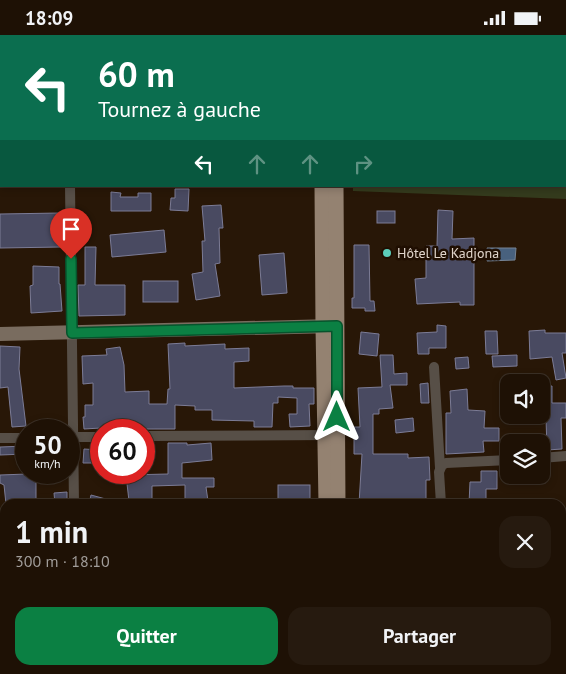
<!DOCTYPE html>
<html lang="fr">
<head>
<meta charset="utf-8">
<style>
  body { margin:0; font-family:"PT Sans",sans-serif; background:#261a0f; color:#f1f3f6; height:100vh; display:flex; flex-direction:column; font-size:19px; white-space:nowrap }
  * { box-sizing:border-box; margin:0 }
  p { font-size:16px; color:#a19d9a }
  .icon { flex:none; width:28px; height:28px; fill:none; stroke:currentColor; stroke-width:2; stroke-linecap:round; stroke-linejoin:round }
  .map { position:relative; flex:1; overflow:hidden }
  .drawer { position:absolute; left:0px; top:464px; width:566px; height:176px; display:flex; flex-direction:column; background:#1e1105; border-radius:15px 15px 0 0; box-shadow:0 2px 8px #0003,0 0 0 1px #3c3127 }
  .drawer>* { flex:none }
  .guide { position:absolute; left:0px; top:0px; width:566px; height:152px; box-shadow:0 2px 8px #0003,0 0 0 1px #3c3127; background:#0b6e4f; color:#fff; overflow:hidden }
  .fabs { position:absolute; left:500px; top:339px; display:grid; gap:10px }
  .fabs a { display:grid; place-items:center; width:50px; height:50px; border-radius:10px; background:#1e1105; box-shadow:0 2px 8px #0003,0 0 0 1px #3c3127; font-size:25px }
  .speed { position:absolute; left:15px; top:384px; display:flex; gap:10px; font-size:25px; font-weight:700; text-align:center }
  .speed>* { display:grid; place-content:center; width:65px; height:65px; border-radius:50%; background:#1e1105; box-shadow:0 2px 8px #0003,0 0 0 1px #3c3127; line-height:1 }
  .speed small { font-size:12px; font-weight:400 }
  .speed .limit { border:8px solid #d22; background:#fff; color:#111 }
  .pin { position:absolute; display:grid; place-items:center; width:42px; height:42px; color:#fff; margin:-51px -21px; border-radius:50% 50% 50% 0; rotate:-45deg; box-shadow:0 0 5px #0007 }
  .pin .icon { rotate:45deg }
  .me { position:absolute; width:55px; margin:-28px; rotate:0deg; stroke-linejoin:round; filter:drop-shadow(0 0 4px #0008) }
  .turn { display:flex; align-items:center; gap:18px; height:105px; padding:0 15px; font-size:22px }
  .turn .icon { width:65px; height:65px; stroke-width:2.5 }
  .turn b { display:block; font-size:35px; line-height:42px }
  .lanes { display:flex; align-items:center; height:48px; padding:0 15px; background:#0003; justify-content:center; gap:25px; direction:ltr }
  .lanes .off { opacity:.35 }
  .round { display:grid; place-items:center; flex:none; width:52px; height:52px; border-radius:15px; background:#261a0f }
  .headline { display:flex; align-items:center; justify-content:space-between; height:85px; padding:0 15px }
  h1 { font-size:30px; font-weight:700; line-height:38px }
  .action { display:flex; gap:10px; margin-top:auto; padding:10px 15px }
  .action a { flex:1; height:58px; border-radius:15px; background:#0b8043; color:#fff; font-size:20px; font-weight:700; line-height:58px; text-align:center }
  .action a+a { background:#261a0f; color:#f1f3f6 }
  .status { display:flex; justify-content:space-between; align-items:center; height:35px; padding:0 25px; background:#1e1105; direction:ltr }
  .status svg { height:14px; fill:currentColor }
  .map>svg:first-child { display:block }
  .green { fill:#343b1d }
  .water { fill:#48617e; stroke:#768495 }
  .lines { fill:none; stroke-linecap:round; stroke-linejoin:round }
  .stream { stroke:#768495; stroke-width:3 }
  .building { fill:#494a61; stroke:#7c7c96 }
  .street { stroke:#574f47; stroke-width:10 }
  .secondary { stroke:#796c5f; stroke-width:14 }
  .primary { stroke:#948271; stroke-width:15 }
  .route-casing { stroke:#07532c; stroke-width:12 }
  .route { stroke:#0b8043; stroke-width:9 }
  .poi-dot { fill:#5cceba; stroke:#1f0e01; stroke-width:2 }
  .labels { text-anchor:middle; dominant-baseline:central; stroke-width:5; stroke-linejoin:round; paint-order:stroke }
  .poi-label { font-size:14px; fill:#e0d4ca; stroke:#1f0e01; text-anchor:start }
</style>
</head>
<body>
<div class="status"><b>18:09</b><svg viewBox="0 0 49 12"><path d="M0 12V9h3v3zM5 12V6h3v6zM10 12V3h3v9zM15 12V0h3v12zM26 1h20v11H26zM47 4h2v5h-2z"/></svg></div>
<div class="map">
<svg width="566" height="639" viewBox="0 0 566 639">
  <rect width="100%" height="100%" fill="#281707"/>
  <polygon class="green" points="355,0 566,0 566,164 353,156 353,151 565,151 565,1"/>
  <polygon class="water" points="487,213 516,213 515,225 487,226"/>
  <g class="lines">
    <g class="stream">
      <polyline points="561,631 566,632"/>
      <polyline points="475,639 482,635"/>
    </g>
  </g>
  <g class="building">
    <polygon points="175,154 189,154 188,176 170,175 171,163 175,163"/>
    <polygon points="111,157 121,158 120,162 138,162 138,158 151,158 151,176 111,176"/>
    <polygon points="221,170 223,193 219,193 220,228 215,229 220,261 196,265 192,239 203,237 202,206 205,206 202,171"/>
    <polygon points="438,175 453,176 452,204 474,203 474,270 460,270 460,267 417,269 415,244 426,243 426,211 437,211"/>
    <rect x="377" y="176" width="18" height="12"/>
    <polygon points="60,178 61,212 0,213 0,179"/>
    <polygon points="164,195 166,217 112,222 110,200"/>
    <polygon points="354,210 369,210 370,266 374,266 375,276 365,276 365,273 352,273 352,263 354,263"/>
    <polygon points="85,212 96,212 95,250 125,250 125,280 79,281 78,250 85,250"/>
    <polygon points="284,218 287,258 262,260 259,220"/>
    <polygon points="33,231 59,232 59,249 60,249 62,276 31,278 30,251 33,250"/>
    <rect x="143" y="246" width="35" height="21"/>
    <polygon points="437,290 446,291 446,313 429,313 429,319 418,319 417,298 437,297"/>
    <polygon points="545,295 545,298 566,298 566,318 562,318 566,343 556,345 552,322 530,324 529,296"/>
    <polygon points="485,296 497,296 498,319 486,319"/>
    <polygon points="361,297 379,299 377,321 359,319"/>
    <polygon points="185,308 185,311 225,309 225,314 249,313 249,326 234,327 234,353 284,351 293,351 293,353 314,353 314,369 309,369 310,391 290,392 289,379 297,379 297,363 278,362 278,368 273,368 272,392 254,392 254,386 212,385 212,375 195,375 195,371 175,370 175,394 125,394 125,391 101,394 101,393 84,394 83,382 85,382 85,370 93,370 93,348 83,349 82,321 107,320 106,314 120,312 124,330 125,357 149,356 149,369 167,369 168,354 170,354 168,309"/>
    <polygon points="0,311 20,312 19,334 26,391 12,392 8,352 0,353"/>
    <polygon points="380,320 393,320 394,339 407,338 407,350 390,350 393,373 379,374 379,379 373,379 373,419 408,419 408,423 429,422 430,445 426,445 426,469 359,469 362,419 354,419 354,392 360,392 358,353 382,352"/>
    <polygon points="517,320 517,331 493,332 492,321"/>
    <polygon points="468,322 469,333 456,334 455,323"/>
    <polygon points="428,348 429,368 421,368 420,349"/>
    <polygon points="541,351 552,351 552,368 566,368 566,383 561,383 562,414 547,415 546,383 541,383"/>
    <polygon points="467,354 468,375 485,376 484,393 499,393 499,406 483,406 484,417 446,419 446,378 451,378 450,356"/>
    <polygon points="413,383 414,396 396,398 395,385"/>
    <polygon points="168,408 187,408 187,410 211,408 212,425 182,428 182,443 214,443 214,452 206,452 208,466 185,469 185,450 152,451 152,465 129,466 126,440 168,439"/>
    <polygon points="26,411 26,419 0,420 0,412"/>
    <polygon points="84,414 100,415 99,428 83,428"/>
    <polygon points="481,436 497,436 497,454 486,454 486,469 469,469 470,447 481,447"/>
    <polygon points="27,438 36,438 36,469 6,469 4,450 0,448 0,440 27,439"/>
    <rect x="278" y="450" width="32" height="18"/>
    <polygon points="67,457 67,469 55,469 54,458"/>
    <polygon points="91,460 113,466 113,469 89,469"/>
  </g>
  <g class="lines">
    <g class="street">
      <polyline points="68,0 68,1"/>
      <polyline points="0,64 1,64"/>
      <polyline points="70,151 74,469"/>
      <polyline points="434,332 440,433"/>
      <polyline points="144,401 331,400"/>
      <polyline points="69,402 101,402"/>
      <polyline points="0,403 26,403"/>
      <polyline points="541,423 566,421"/>
      <polyline points="441,469 439,437 442,430 446,428 509,425"/>
      <polyline points="0,503 5,502"/>
      <polyline points="0,604 5,604"/>
    </g>
    <polyline class="secondary" points="0,299 334,291"/>
    <g class="primary">
      <polyline points="322,0 322,1"/>
      <polyline points="336,0 336,1"/>
      <polyline points="322,151 323,291 326,469"/>
      <polyline points="336,151 338,469"/>
      <polyline points="330,635 330,639"/>
      <polyline points="345,635 345,639"/>
    </g>
  </g>
  <g class="lines">
    <g class="route-casing">
      <polyline id="route" points="71,224 72,298 337,291 337,382"/>
    </g>
    <use href="#route" class="route"/>
  </g>
  <circle class="poi-dot" cx="387" cy="218" r="5"/>
  <g class="labels">
    <g class="poi-label">
      <text x="397" y="218">Hôtel Le Kadjona</text>
    </g>
  </g>
</svg>
<div class="fabs">
<a><svg class="icon" aria-label="sound" viewBox="0 0 24 24"><path d="M4 9h4l5-4v14l-5-4H4zM17 9q2 3 0 6"/></svg></a>
<a><svg class="icon" aria-label="layers" viewBox="0 0 24 24"><path d="M12 4l9 5-9 5-9-5zM3 14l9 5 9-5"/></svg></a>
</div>
<div class="speed"><div>50<small>km/h</small></div><div class="limit">60</div></div>
<div class="pin" style="left:71px;top:224px;background:#d93025"><svg class="icon" aria-label="arrive" viewBox="0 0 24 24"><path d="M6 21V4h12l-3 4 3 4H6"/></svg></div>
<svg class="me" style="left:337px;top:382px" viewBox="-20 -20 40 40"><path d="M0-17L14 15 0 8-14 15z" fill="#0b8043" stroke="#fff" stroke-width="4"/></svg>
<div class="guide">
<div class="turn"><svg class="icon" aria-label="left" viewBox="0 0 24 24"><path d="M17 20v-9H6M10 6l-5 5 5 5"/></svg><div><b>60 m</b>Tournez à gauche</div></div>
<div class="lanes"><svg class="icon" aria-label="left" viewBox="0 0 24 24"><path d="M17 20v-9H6M10 6l-5 5 5 5"/></svg><svg class="icon off" aria-label="ahead" viewBox="0 0 24 24"><path d="M12 20V5M6 11l6-6 6 6"/></svg><svg class="icon off" aria-label="ahead" viewBox="0 0 24 24"><path d="M12 20V5M6 11l6-6 6 6"/></svg><svg class="icon off" aria-label="right" viewBox="0 0 24 24"><path d="M7 20v-9h11M14 6l5 5-5 5"/></svg></div>
</div>
<section class="drawer">
<div class="headline"><div><h1>1 min</h1><p>300 m · 18:10</p></div><a class="round"><svg class="icon" aria-label="close" viewBox="0 0 24 24"><path d="M6 6l12 12M18 6L6 18"/></svg></a></div>
<div class="action"><a>Quitter</a><a>Partager</a></div>
</section>
</div>
</body>
</html>
